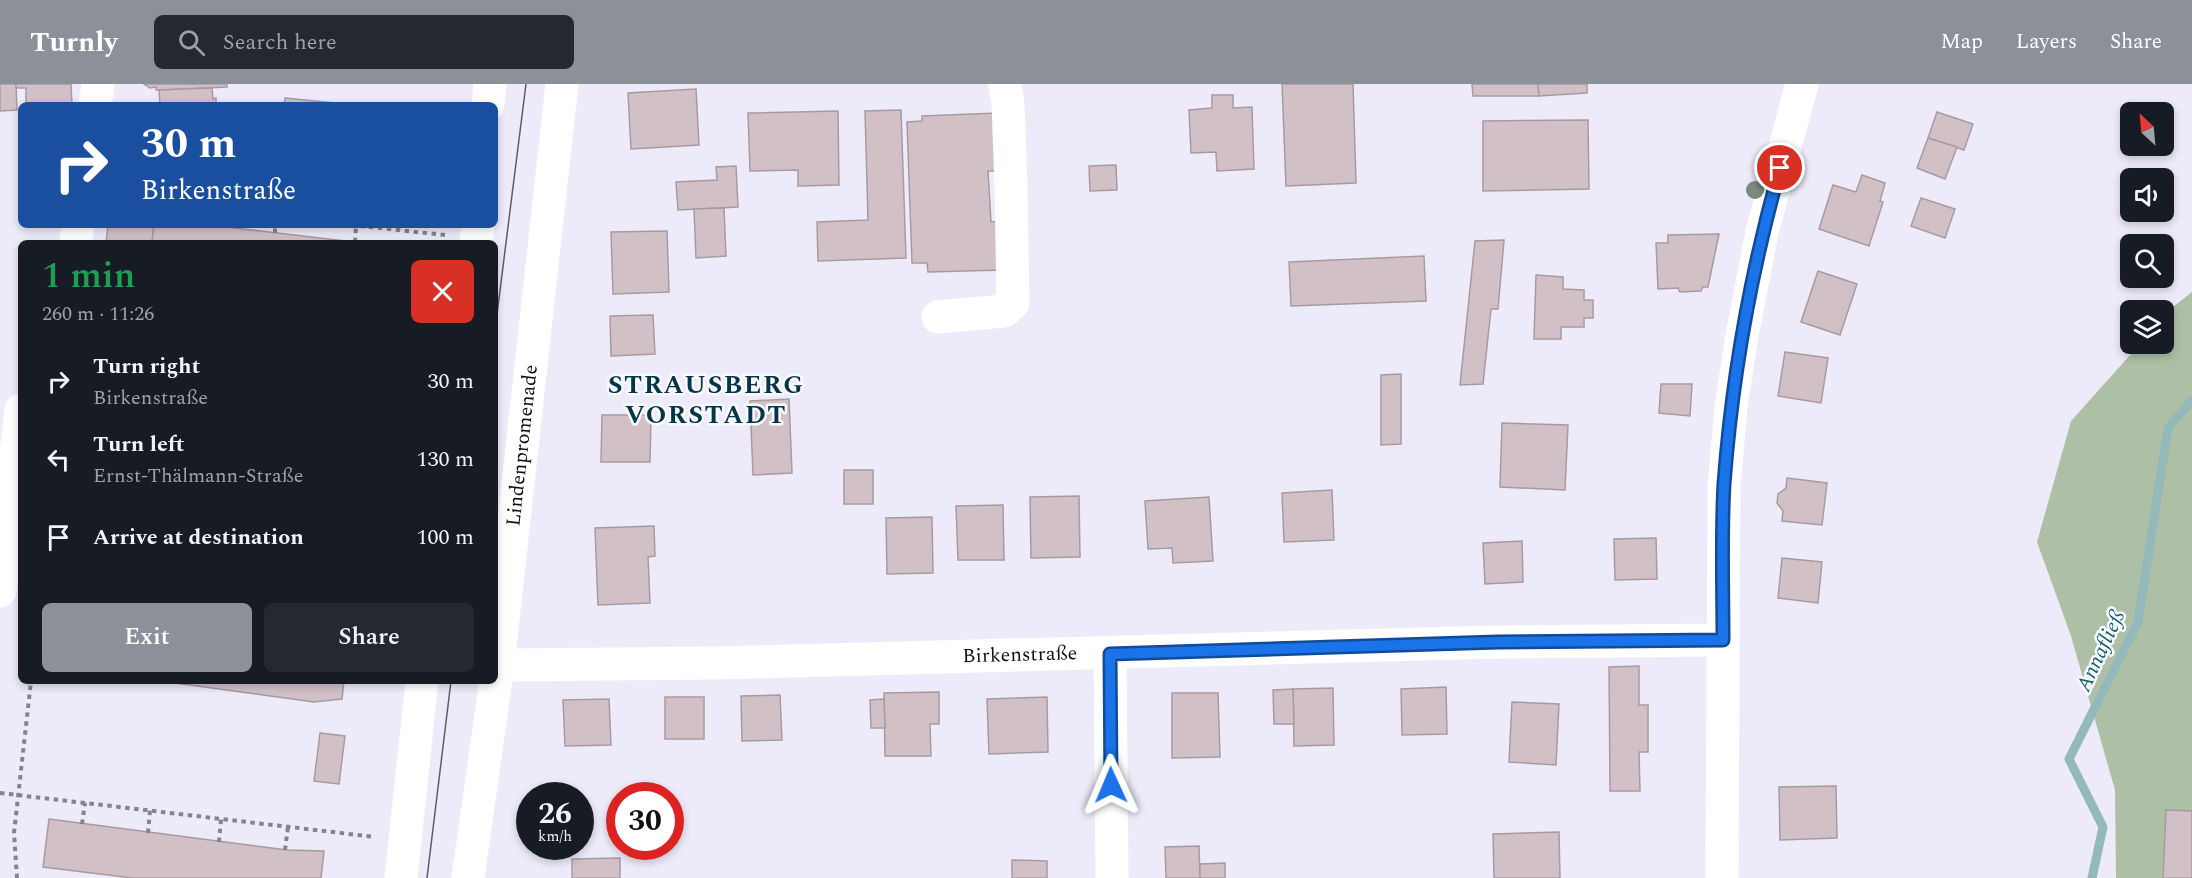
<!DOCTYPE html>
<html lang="en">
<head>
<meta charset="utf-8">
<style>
  body { margin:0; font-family:Spectral,serif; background:#242831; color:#f1f3f6; height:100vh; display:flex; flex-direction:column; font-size:22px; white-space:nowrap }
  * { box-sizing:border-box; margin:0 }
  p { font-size:20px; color:#9ea1a6 }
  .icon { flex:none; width:33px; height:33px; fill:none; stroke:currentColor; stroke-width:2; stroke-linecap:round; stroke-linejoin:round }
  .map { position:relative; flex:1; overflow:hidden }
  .sheet { position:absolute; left:18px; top:156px; width:480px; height:444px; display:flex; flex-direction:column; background:#171b24; border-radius:9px; box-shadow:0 3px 9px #0003 }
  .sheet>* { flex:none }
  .banner { position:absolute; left:18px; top:18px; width:480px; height:126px; border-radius:9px; box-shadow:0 3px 9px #0003; background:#1a4fa0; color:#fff; overflow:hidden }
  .needle { width:39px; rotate:334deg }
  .controls { position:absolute; left:2120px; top:18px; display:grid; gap:12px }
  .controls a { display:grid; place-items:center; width:54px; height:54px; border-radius:9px; background:#171b24; box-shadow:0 3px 9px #0003; font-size:30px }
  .speed { position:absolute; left:516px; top:698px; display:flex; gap:12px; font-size:30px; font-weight:700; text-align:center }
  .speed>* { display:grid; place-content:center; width:78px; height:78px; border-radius:50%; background:#171b24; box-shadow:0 3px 9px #0003; line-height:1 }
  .speed small { font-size:15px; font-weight:400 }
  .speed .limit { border:9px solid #d22; background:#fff; color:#111 }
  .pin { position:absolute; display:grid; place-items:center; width:51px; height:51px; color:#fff; margin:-26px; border:3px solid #fff; border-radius:50%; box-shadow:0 2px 6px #0007 }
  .me { position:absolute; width:66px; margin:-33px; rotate:359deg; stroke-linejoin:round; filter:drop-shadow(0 0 4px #0008) }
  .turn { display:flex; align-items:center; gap:21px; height:126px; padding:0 24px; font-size:27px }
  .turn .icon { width:78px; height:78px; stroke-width:2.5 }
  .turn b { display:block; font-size:42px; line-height:51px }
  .round { display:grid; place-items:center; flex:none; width:63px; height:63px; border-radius:9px; background:#242831 }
  .overview { display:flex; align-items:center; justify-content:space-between; height:102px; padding:0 24px }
  h1 { font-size:36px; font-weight:600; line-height:45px; color:#1e9e55 }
  .primary-button { display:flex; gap:12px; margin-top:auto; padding:12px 24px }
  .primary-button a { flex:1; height:69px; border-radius:9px; background:#8c9099; color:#fff; font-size:24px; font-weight:600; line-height:69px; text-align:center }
  .primary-button a+a { background:#242831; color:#f1f3f6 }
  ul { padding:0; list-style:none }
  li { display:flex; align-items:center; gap:18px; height:78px; padding:0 24px }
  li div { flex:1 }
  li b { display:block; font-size:22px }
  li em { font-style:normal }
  header { display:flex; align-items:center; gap:36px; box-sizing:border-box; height:84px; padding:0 30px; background:#8c9099; color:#fff }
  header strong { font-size:28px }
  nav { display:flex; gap:33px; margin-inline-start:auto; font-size:21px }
  .search { width:420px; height:54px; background:#242831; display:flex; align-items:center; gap:15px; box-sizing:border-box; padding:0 21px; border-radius:9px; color:#9ea1a6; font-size:22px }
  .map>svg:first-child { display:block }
  .forest { fill:#adc0a6 }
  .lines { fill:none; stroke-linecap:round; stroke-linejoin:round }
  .stream { stroke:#93b9ba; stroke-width:9 }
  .building { fill:#d1c1c7; stroke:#a99aa0; stroke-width:1.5 }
  .path { stroke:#85838d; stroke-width:4; stroke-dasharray:4.5 4.5; stroke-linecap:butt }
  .minor { stroke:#fff; stroke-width:33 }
  .major { stroke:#fff; stroke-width:33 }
  .tram { stroke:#5e5c64; stroke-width:1.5 }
  .tree { fill:#7c8a7b }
  .route-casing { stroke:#114b97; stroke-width:15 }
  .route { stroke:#1a73e8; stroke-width:10 }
  .labels { text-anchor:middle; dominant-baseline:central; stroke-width:5; stroke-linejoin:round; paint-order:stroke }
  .street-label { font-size:20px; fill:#111015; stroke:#faf9ff }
  .water-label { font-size:21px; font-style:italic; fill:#126264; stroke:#faf9ff }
  .district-label { font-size:26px; font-weight:bold; letter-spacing:1.5px; fill:#043649; stroke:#faf9ff }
</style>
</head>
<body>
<header>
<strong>Turnly</strong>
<div class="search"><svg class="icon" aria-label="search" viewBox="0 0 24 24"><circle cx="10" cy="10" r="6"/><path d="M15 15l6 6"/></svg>Search here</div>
<nav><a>Map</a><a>Layers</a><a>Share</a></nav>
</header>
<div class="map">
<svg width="2192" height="794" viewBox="0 0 2192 794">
  <rect width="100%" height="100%" fill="#edeaf9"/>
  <polygon class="forest" points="2192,208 2192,794 2116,794 2115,706 2071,552 2037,458 2071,337 2140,260 2163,260 2163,233 2173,223"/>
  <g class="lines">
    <polyline class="stream" points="2092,794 2103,743 2069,675 2138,538 2168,344 2192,316"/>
  </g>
  <g class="building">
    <polygon points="0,0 16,0 17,26 0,27"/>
    <polygon points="16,0 71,0 72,21 26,21 26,4 16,4"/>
    <polygon points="144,0 227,0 227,3 159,6 156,6 156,3 150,4"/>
    <polygon points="1282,0 1353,0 1356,99 1286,102"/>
    <polygon points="1472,0 1538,0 1539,12 1473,12"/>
    <polygon points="1538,0 1587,0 1587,9 1539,12"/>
    <polygon points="212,4 213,15 216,14 216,21 160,21 159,6"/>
    <polygon points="696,5 699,61 631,65 628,9"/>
    <polygon points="1212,11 1233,11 1233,24 1252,23 1254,85 1217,87 1216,68 1191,69 1189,26 1212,24"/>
    <polygon points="285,14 355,21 284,21"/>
    <polygon points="901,26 906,174 818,177 817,138 868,136 865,27"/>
    <polygon points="838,27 839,101 798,102 798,86 750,87 748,29"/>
    <polygon points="1937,28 1973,40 1964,66 1928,54"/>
    <polygon points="997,29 999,87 988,87 991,138 1001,137 1003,186 928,188 927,179 912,179 907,38 922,37 922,32"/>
    <polygon points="1588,36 1589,105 1483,107 1483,37"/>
    <polygon points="1928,54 1957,63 1945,95 1917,84"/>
    <polygon points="1116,81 1117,106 1090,107 1089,82"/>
    <polygon points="736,82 738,123 678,126 676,98 717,96 716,83"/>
    <polygon points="1862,91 1885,99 1880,117 1883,118 1869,162 1819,145 1833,101 1856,108"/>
    <polygon points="1921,114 1955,125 1945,154 1911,142"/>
    <polygon points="724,124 726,172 696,174 694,125"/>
    <polygon points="108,141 154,141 152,159 106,159"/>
    <polygon points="154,141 209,141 363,159 152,159"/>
    <polygon points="667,147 669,208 613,210 611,148"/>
    <polygon points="1719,150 1708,203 1703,203 1701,207 1680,208 1678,204 1658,205 1656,159 1668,159 1668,151"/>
    <polygon points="1504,156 1498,225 1491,225 1483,300 1460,301 1475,157"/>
    <polygon points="1424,172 1426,217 1291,222 1289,178"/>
    <polygon points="1818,187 1857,200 1840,251 1801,238"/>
    <polygon points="1536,191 1563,193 1563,205 1584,206 1584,216 1593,216 1593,234 1584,234 1584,243 1561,243 1561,255 1534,255"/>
    <polygon points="653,231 655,270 611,272 610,232"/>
    <polygon points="1785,268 1828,274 1821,319 1778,312"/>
    <polygon points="1401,290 1401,360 1381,361 1381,291"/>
    <polygon points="1661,300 1692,300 1690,332 1659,329"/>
    <polygon points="789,315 792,389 753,391 750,317"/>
    <polygon points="602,331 651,331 650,378 601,378"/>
    <polygon points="1502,339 1568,341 1565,406 1500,403"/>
    <rect x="844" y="386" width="29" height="34"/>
    <polygon points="1787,394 1827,399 1822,441 1782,437 1783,427 1777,419 1778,410 1786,404"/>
    <polygon points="1332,406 1334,456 1284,458 1282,409"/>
    <polygon points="1079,412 1080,473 1031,474 1030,413"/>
    <polygon points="1209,413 1213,477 1173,479 1172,464 1148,465 1145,417"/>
    <polygon points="1003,421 1004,476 958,476 956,422"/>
    <polygon points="932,433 933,489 887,490 886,434"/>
    <polygon points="654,442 655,472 648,473 650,519 598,521 595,444"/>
    <polygon points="1656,454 1657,495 1615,496 1614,455"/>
    <polygon points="1522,457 1523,498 1485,500 1483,459"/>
    <polygon points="1782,474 1822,478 1818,519 1778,514"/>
    <polygon points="1639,582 1639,621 1648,621 1648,668 1639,668 1640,707 1610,707 1609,583"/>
    <polygon points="160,597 344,597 342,615 314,618"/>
    <polygon points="1446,603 1447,650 1402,651 1401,605"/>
    <polygon points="1333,604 1334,661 1294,662 1293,605"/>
    <polygon points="1293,605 1294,640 1274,640 1273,606"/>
    <polygon points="939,608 939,640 930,640 931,672 885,672 884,609"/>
    <polygon points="1172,609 1218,609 1220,673 1172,674"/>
    <polygon points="780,611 782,656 742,657 741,612"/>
    <rect x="665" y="613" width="39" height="42"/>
    <polygon points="1047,613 1048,668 989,670 987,615"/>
    <polygon points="609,615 611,661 565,662 563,616"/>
    <polygon points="884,615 885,644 871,644 870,616"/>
    <polygon points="1512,618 1559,620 1556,681 1509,678"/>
    <polygon points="320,649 345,652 339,700 314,697"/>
    <polygon points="1836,702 1837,754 1780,756 1779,703"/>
    <polygon points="2166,726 2192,727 2192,794 2163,794"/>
    <polygon points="49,735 287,766 324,767 321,794 133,794 43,783"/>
    <polygon points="1559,748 1560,794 1494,794 1493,750"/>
    <polygon points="1199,762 1200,794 1166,794 1165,763"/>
    <polygon points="620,774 620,794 572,794 572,775"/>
    <polygon points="1012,776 1047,777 1047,794 1012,794"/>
    <polygon points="1225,779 1225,794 1200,794 1200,780"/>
  </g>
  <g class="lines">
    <g class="path">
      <polyline points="351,141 445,151"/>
      <polyline points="275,149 275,141"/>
      <polyline points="355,158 356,142"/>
      <polyline points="0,709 375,753"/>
      <polyline points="82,740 85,719"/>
      <polyline points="148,749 150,726"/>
      <polyline points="219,758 221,735"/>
      <polyline points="285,766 288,743"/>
      <polyline points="17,794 14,749 31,597"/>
    </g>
    <g class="minor">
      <polyline points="95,21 98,0"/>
      <polyline points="488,21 490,0"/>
      <polyline points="76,159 78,141"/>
      <polyline points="476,159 478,141"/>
      <polyline points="938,233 1004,227 1013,219 1011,102 1008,19 1005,0"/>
      <polyline points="0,507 21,326"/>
      <polyline points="1110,570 1112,794"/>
      <path id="s1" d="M498,581l217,-2 783,-21 225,-2"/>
      <polyline points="401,794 422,597"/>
      <path id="s2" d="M468,794l30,-213 64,-581"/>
    </g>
    <polyline class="major" points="1722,794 1724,402 1731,323 1741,257 1762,148 1802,0"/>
    <g class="tram">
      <polyline points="495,246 526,0"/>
      <polyline points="427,794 451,597"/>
    </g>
  </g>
  <circle class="tree" cx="1755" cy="106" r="9"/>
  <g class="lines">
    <g class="route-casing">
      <path id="route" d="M1111,701l-1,-131 388,-12 225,-2c0,-52 -2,-105 1,-156 8,-107 27,-213 56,-316"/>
    </g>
    <use href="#route" class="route"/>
  </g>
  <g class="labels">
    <g class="street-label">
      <text stroke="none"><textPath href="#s2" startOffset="436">Lindenpromenade</textPath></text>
      <text stroke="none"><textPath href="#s1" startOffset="522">Birkenstraße</textPath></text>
    </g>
    <g class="water-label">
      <text transform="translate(2101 567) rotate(-65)">Annafließ</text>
    </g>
    <g class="district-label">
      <text x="706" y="301">STRAUSBERG<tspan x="706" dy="30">VORSTADT</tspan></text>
    </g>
  </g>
</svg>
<div class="controls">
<a><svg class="needle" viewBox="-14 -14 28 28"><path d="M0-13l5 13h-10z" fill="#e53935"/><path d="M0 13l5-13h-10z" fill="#9ea1a6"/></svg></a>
<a><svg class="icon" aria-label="sound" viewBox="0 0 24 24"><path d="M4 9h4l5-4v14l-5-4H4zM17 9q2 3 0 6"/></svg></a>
<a><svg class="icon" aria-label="search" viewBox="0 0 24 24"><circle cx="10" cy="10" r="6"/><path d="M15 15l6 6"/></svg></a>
<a><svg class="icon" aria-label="layers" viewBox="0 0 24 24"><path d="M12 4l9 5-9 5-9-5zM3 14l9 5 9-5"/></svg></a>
</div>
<div class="speed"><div>26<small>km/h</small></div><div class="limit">30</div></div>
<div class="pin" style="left:1780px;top:84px;background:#d93025"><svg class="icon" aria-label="arrive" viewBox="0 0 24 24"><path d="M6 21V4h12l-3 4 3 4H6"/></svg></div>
<svg class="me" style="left:1111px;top:701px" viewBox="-20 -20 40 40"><path d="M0-17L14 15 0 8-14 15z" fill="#1a73e8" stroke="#fff" stroke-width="4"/></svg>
<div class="banner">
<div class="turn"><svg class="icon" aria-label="right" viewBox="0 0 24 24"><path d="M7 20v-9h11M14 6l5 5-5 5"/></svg><div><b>30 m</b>Birkenstraße</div></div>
</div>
<section class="sheet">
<div class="overview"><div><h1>1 min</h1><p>260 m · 11:26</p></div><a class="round" style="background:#d93025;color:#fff"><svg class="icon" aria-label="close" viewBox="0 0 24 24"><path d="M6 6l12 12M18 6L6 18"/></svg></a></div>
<ul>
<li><svg class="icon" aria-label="right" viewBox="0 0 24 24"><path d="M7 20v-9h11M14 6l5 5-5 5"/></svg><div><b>Turn right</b><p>Birkenstraße</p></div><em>30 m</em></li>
<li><svg class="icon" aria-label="left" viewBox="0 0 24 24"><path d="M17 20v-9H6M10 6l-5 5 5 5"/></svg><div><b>Turn left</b><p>Ernst-Thälmann-Straße</p></div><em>130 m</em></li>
<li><svg class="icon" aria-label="arrive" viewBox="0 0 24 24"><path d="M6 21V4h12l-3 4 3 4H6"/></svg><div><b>Arrive at destination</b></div><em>100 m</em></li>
</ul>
<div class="primary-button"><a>Exit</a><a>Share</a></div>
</section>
</div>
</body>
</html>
